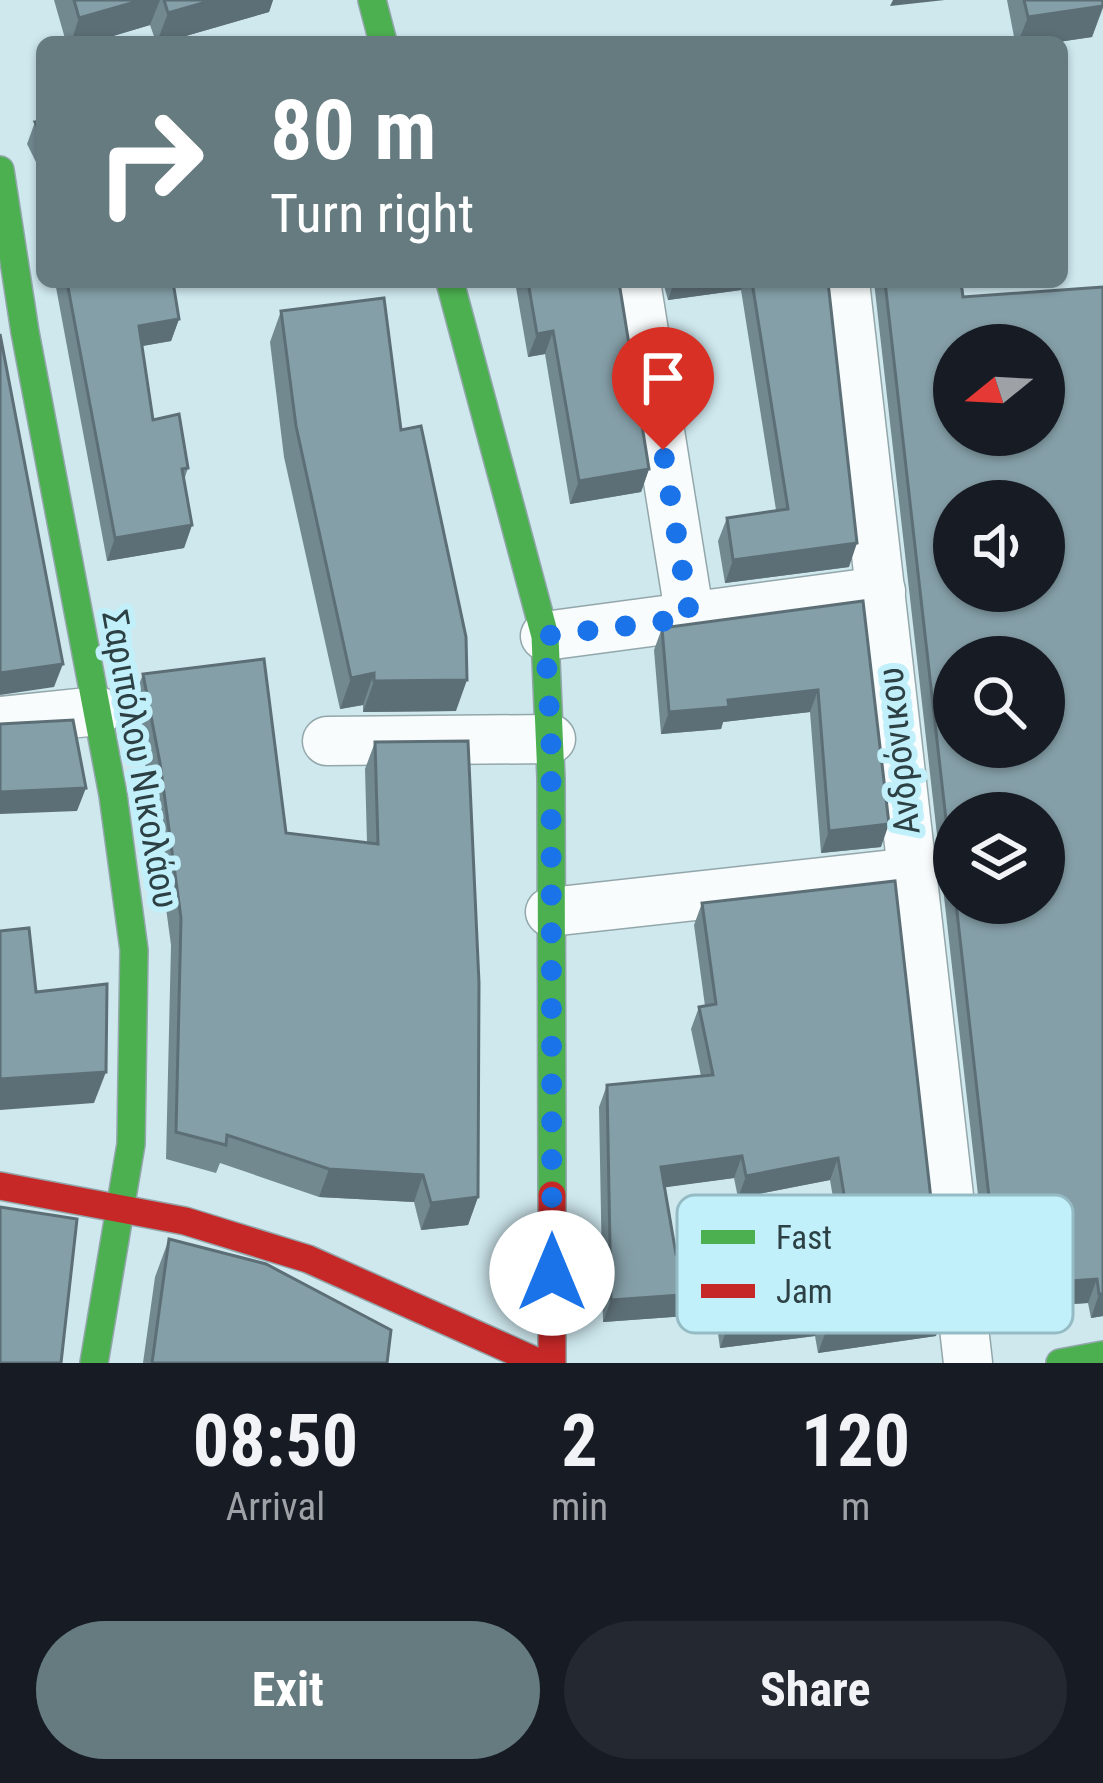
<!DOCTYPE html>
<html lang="en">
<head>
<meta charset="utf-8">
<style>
  body { margin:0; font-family:"Roboto Condensed",sans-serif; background:#242831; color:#f1f3f6; height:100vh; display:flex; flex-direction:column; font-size:45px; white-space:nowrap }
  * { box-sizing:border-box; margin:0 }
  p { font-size:39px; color:#9ea1a6 }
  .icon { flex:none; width:66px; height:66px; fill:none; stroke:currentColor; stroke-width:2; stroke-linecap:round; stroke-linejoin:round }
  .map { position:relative; height:1363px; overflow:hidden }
  .panel { display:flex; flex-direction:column; background:#171b24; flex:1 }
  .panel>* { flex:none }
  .hud { position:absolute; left:36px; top:36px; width:1032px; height:252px; border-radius:18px; box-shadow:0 3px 9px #0004; background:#657b80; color:#fff; overflow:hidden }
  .needle { width:78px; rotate:252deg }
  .controls { position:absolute; left:933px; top:324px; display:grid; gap:24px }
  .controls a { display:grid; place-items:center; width:132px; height:132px; border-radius:50%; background:#171b24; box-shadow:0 3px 9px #0004; font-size:60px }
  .pin { position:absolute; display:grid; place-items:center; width:102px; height:102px; color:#fff; margin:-123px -51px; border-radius:50% 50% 50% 0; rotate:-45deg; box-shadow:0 0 12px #0007 }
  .pin .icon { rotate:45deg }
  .me { position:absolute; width:132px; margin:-66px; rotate:0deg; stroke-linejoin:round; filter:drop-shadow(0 0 9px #0008) }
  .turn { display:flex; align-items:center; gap:42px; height:252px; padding:0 36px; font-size:54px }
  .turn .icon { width:156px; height:156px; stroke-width:2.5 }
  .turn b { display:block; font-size:84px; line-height:102px }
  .eta { display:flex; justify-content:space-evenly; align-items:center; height:204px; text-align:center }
  .eta b { font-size:72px; font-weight:700; line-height:84px }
  .action { display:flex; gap:24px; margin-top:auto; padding:24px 36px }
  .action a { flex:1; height:138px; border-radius:72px; background:#657b80; color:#fff; font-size:48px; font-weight:700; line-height:138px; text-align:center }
  .action a+a { background:#242831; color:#f1f3f6 }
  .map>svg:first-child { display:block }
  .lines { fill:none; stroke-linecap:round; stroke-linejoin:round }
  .street-casing { stroke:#93a7ab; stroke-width:51 }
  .fast-casing { stroke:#93a7ab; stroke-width:30 }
  .jam-casing { stroke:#93a7ab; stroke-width:30 }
  .street { stroke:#f8fcfc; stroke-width:48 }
  .fast { stroke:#4caf50; stroke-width:27 }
  .jam { stroke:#c62828; stroke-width:27 }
  .wall { fill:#728990; fill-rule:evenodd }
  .shaded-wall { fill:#5d6f76 }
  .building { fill:#859fa8; stroke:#5d6f76; stroke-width:3; fill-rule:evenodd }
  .route { stroke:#1a73e8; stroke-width:21; stroke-dasharray:0 37.8 }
  .labels { text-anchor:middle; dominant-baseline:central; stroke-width:12; stroke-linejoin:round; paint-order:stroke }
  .street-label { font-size:36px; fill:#2d4145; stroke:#c1f0fb }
  .key { fill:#c1f0fb; stroke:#95bcc4; stroke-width:3 }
  .key-label { font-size:33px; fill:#2d4145 }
</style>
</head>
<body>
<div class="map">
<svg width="1103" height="1363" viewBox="0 0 1103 1363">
  <rect width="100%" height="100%" fill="#cee8ee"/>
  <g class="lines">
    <g class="street-casing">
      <g id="street">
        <polyline points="636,282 690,618"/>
        <polyline points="845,282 968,1363"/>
        <polyline points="545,636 881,591"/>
        <polyline points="0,721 98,711"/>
        <polyline points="327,741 551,739"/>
        <polyline points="550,912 912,872"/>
      </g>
    </g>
    <g class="fast-casing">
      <g id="fast">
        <polyline points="372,0 383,42"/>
        <polyline points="0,170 25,332 113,795 134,950 131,1144 94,1363"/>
        <polyline points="450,282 545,636 551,778 552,1195"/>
        <polyline points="1060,1363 1103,1355"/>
      </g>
    </g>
    <g class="jam-casing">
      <g id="jam">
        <polyline points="0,1186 185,1221 308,1259 540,1363"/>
        <polyline points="552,1195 552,1363"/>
      </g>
    </g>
    <use href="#street" class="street"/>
    <use href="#fast" class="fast"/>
    <use href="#jam" class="jam"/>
  </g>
  <g class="wall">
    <polygon points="54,0 273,0 269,12 165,42 156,42 150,25 93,42 66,42"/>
    <polygon points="1007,0 1103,0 1103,8 1092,37 1058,42 1015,42"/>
    <polygon points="42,121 42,196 37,164 27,144 35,122"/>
    <polygon points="55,282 173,282 179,319 171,341 142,346 153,420 188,468 184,480 192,525 184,548 107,561"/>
    <polygon points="515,282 619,282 649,469 641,492 570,504 545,354 528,357"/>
    <polygon points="663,282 828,282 849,567 725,583 718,541 727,518 776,510 741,290 668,300"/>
    <path d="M874,282h87l2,15 140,-10v1029l-12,2 -3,-15 -97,6zM954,813l90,90h-90z"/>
    <polygon points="281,311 401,430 456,711 363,712 363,705 340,709 284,457 270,342"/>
    <polygon points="863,601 881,847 821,853 810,712 723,722 721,729 661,734 654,650 662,628"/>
    <polygon points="143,674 286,833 367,843 365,769 375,742 478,1197 468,1225 421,1230 414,1202 319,1197 220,1163 216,1173 166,1159 171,945 150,790 133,701"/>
    <path d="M702,903l234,433 -118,17 -3,-17 -95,12 -4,-29 -29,3 -1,-6 -83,6 -4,-215 8,-22 94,-9 -10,-47 8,-22 6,-1 -11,-81zM734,1178l4,20 92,-18 10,58 -86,14 -78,2 -12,-67z"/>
    <polygon points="169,1239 387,1363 143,1363 155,1277"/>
  </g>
  <g class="shaded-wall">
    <polygon points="142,0 160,0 150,25 93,42 71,42 79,18"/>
    <polygon points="213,0 273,0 269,12 165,42 157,42 168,13"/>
    <polygon points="893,0 945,0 890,6"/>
    <polygon points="1103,6 1092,37 1058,42 1018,42 1028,17"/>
    <polygon points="674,282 744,282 741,290 668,300"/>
    <polygon points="179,319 171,341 131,348 139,326"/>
    <polygon points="553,331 545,354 528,357 537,334"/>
    <polygon points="649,469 641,492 570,504 579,481"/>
    <polygon points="192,525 184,548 107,561 115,538"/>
    <polygon points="857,543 849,567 725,583 733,560"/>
    <polygon points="63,664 54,687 0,695 0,673"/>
    <polygon points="374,673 363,705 340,709 351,678"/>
    <polygon points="467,680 456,711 363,712 374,681"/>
    <polygon points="818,690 810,712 723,722 721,729 661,734 669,712 728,700"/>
    <polygon points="86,788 77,811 0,814 0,792"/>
    <polygon points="889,824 881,847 821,853 829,831"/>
    <polygon points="106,1072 94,1103 0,1110 0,1079"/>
    <polygon points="742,1156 734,1178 653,1189 661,1167"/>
    <polygon points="838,1158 830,1180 738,1198 746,1176"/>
    <polygon points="329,1169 423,1175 414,1202 319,1197"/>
    <polygon points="478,1197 468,1225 421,1230 431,1203"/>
    <polygon points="1097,1279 1088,1303 991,1309 999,1286"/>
    <polygon points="694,1294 686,1316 603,1322 611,1300"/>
    <polygon points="1099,1294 1103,1294 1103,1316 1091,1318"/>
    <polygon points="724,1297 716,1319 687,1322 695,1300"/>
    <polygon points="823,1314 815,1336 720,1348 728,1326"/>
    <polygon points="944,1314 936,1336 818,1353 826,1331"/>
  </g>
  <g class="building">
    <polygon points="74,0 142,0 79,18"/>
    <polygon points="164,0 213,0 168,13"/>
    <polygon points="1024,0 1103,0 1103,6 1028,17"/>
    <polygon points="929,38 930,42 902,42"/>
    <polygon points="42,121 42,136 35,122"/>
    <polygon points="67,282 173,282 179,319 139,326 153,420 179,414 188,468 182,469 192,525 115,538"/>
    <polygon points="528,282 619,282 649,469 579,481 553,331 537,334"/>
    <polygon points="752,282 828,282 857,543 733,560 727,518 788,509"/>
    <path d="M885,282h76l2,15 140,-10v1007h-4l-2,-15 -98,7 -43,-383h88v-90h-90v77zM954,345h90v90h-90zM954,501h90v90h-90zM954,657h90v90h-90z"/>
    <polygon points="384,298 401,430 421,426 466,637 467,680 374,681 374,673 351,678 296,426 281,311"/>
    <polygon points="0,334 63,664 0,673"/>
    <polygon points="863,601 889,824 829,831 818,690 728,700 729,707 669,712 662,628"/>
    <polygon points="264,659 286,833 378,844 375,742 468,741 479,983 478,1197 431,1203 423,1175 329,1169 227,1135 226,1145 176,1132 181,918 160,763 143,674"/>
    <polygon points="73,720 86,788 0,792 0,724"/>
    <path d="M895,881l49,433 -118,17 -3,-17 -95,12 -4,-29 -29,3 -1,-6 -83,6 -4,-215 106,-10 -14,-68 17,-3 -14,-101zM742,1156l4,20 92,-18 13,79 -97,15 -1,-8 -77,10 -15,-87z"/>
    <polygon points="29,928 36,992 107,984 106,1072 0,1079 0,931"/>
    <polygon points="0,1207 77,1219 61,1363 0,1363"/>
    <polygon points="169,1239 266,1264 391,1330 387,1363 152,1363"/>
  </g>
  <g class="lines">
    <polyline class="route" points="552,1273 551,739 545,636 690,618 663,450"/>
  </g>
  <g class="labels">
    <g class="street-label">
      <text transform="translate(899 751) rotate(-96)">Ανδρόνικου</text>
      <text transform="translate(140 759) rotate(80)">Σαριπόλου Νικολάου</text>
    </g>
  </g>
  <rect x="677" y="1195" width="396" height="138" rx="18" class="key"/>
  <rect x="701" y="1230" width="54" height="14" fill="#4caf50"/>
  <rect x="701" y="1284" width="54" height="14" fill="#c62828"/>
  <g class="key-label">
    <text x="776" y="1249">Fast</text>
    <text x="776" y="1303">Jam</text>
  </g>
</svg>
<div class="controls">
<a><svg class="needle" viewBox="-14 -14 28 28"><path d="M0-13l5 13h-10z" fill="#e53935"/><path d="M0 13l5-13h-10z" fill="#9ea1a6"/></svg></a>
<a><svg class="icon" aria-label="sound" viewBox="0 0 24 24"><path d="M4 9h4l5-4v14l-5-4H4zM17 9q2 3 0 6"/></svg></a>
<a><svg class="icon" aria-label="search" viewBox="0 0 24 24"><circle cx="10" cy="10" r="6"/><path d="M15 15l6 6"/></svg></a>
<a><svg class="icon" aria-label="layers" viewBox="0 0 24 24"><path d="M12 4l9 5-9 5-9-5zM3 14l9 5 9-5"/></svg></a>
</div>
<div class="pin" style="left:663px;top:450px;background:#d93025"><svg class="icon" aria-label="arrive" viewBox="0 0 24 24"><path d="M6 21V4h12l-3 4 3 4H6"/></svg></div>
<svg class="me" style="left:552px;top:1273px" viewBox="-20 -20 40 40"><circle r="19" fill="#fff"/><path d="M0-13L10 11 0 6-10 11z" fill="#1a73e8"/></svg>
<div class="hud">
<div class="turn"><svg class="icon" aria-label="right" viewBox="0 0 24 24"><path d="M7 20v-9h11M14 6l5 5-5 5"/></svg><div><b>80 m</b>Turn right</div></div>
</div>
</div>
<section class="panel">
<div class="eta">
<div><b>08:50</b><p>Arrival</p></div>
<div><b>2</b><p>min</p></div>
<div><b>120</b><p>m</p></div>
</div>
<div class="action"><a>Exit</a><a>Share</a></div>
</section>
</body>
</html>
